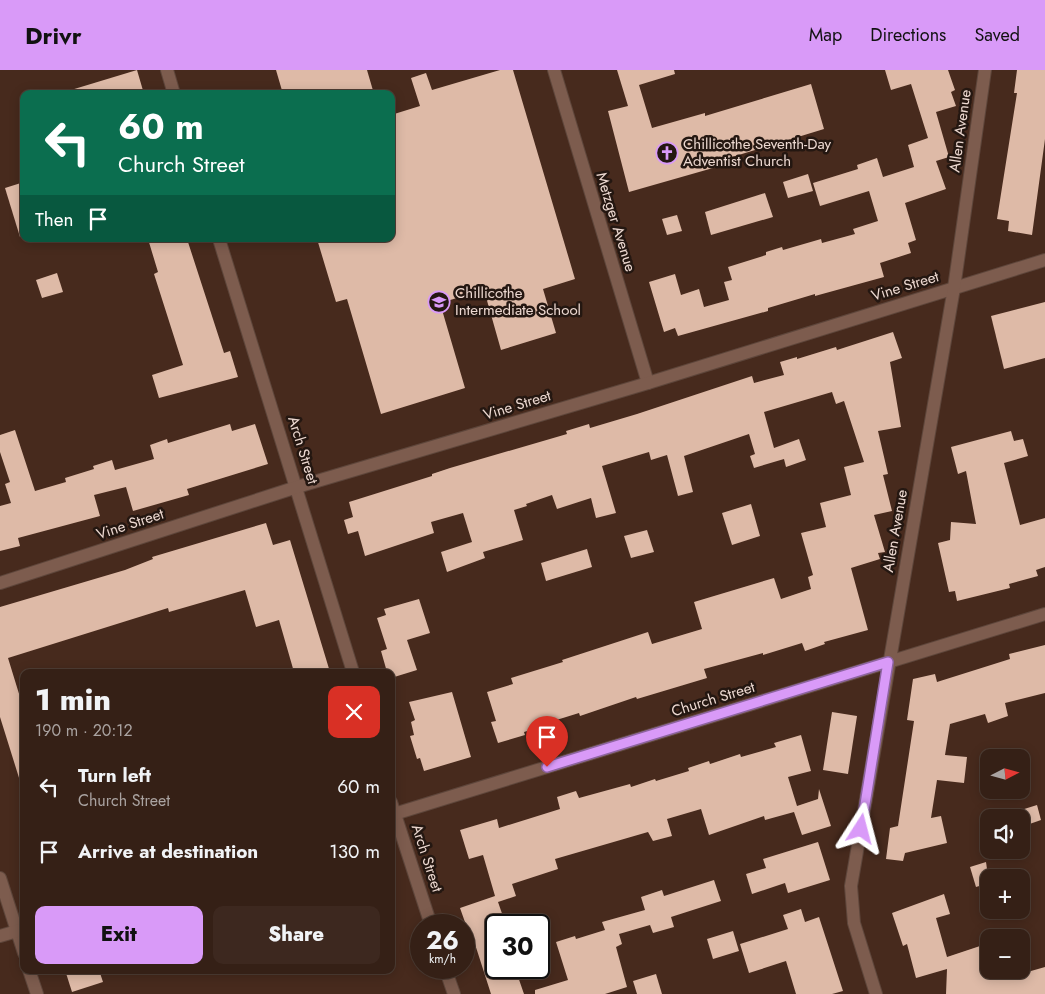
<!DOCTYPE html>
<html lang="en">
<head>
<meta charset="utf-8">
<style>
  body { margin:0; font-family:Jost,sans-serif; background:#3d281f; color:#f1f3f6; height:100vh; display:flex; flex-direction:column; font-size:19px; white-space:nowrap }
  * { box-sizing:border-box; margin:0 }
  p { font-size:16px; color:#aaa3a1 }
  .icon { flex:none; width:28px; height:28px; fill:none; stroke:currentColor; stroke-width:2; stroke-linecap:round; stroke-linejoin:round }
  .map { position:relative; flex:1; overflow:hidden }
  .drawer { position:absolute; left:20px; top:599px; width:375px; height:305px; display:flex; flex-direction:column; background:#352016; border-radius:10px; box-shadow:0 2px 12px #0003,0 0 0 1px #4f3e35 }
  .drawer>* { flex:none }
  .guide { position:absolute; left:20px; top:20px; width:375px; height:152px; border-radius:10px; box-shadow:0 2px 12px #0003,0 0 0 1px #4f3e35; background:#0b6e4f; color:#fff; overflow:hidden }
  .needle { width:32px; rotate:84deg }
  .controls { position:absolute; left:980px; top:679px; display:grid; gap:10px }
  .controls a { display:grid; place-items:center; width:50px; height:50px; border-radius:10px; background:#352016; box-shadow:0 2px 12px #0003,0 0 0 1px #4f3e35; font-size:25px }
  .speed { position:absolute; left:410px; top:844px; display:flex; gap:10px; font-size:25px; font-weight:700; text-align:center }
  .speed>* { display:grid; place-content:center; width:65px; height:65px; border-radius:50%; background:#352016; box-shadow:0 2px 12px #0003,0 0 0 1px #4f3e35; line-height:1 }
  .speed small { font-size:12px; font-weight:400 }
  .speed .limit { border:2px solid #111; border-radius:8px; background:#fff; color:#111 }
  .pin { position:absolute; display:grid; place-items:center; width:42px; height:42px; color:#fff; margin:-51px -21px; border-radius:50% 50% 50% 0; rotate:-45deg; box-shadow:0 0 5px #0007 }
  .pin .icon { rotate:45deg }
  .me { position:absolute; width:55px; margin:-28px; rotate:9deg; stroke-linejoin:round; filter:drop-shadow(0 0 4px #0008) }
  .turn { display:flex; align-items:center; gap:18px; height:105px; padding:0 15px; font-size:22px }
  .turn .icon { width:65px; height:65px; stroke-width:2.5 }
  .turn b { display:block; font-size:35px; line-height:42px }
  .then { display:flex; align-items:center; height:48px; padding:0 15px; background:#0003; gap:10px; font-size:19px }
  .round { display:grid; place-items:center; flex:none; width:52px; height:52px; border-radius:10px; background:#3d281f }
  .overview { display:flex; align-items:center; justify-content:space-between; height:85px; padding:0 15px }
  h1 { font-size:30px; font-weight:800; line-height:38px }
  .cta { display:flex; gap:10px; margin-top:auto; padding:10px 15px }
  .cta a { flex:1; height:58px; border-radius:10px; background:#d99af8; color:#111; font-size:20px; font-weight:800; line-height:58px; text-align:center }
  .cta a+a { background:#3d281f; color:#f1f3f6 }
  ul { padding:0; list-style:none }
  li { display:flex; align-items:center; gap:15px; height:65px; padding:0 15px }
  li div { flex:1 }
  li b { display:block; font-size:19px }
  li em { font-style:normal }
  header { display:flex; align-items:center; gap:30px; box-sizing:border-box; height:70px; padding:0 25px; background:#d99af8; color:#111 }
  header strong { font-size:24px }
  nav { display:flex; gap:28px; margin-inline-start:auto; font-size:18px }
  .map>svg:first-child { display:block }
  .building { fill:#debaa7 }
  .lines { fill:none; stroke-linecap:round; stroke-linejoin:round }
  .minor-casing { stroke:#5e463b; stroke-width:14 }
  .minor { stroke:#7d5c4e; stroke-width:12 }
  .route-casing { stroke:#8d64a1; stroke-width:12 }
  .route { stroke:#d99af8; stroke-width:9 }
  .labels { text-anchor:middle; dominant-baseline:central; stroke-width:5; stroke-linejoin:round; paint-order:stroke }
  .street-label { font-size:15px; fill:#edd9d1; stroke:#241711 }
  .poi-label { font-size:15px; fill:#edd9d1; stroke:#241711; text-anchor:start }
</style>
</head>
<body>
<header>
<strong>Drivr</strong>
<nav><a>Map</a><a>Directions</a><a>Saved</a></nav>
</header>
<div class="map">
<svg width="1045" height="924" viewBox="0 0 1045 924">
  <rect width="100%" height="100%" fill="#472a1d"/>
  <g class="building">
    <polygon points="137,0 144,24 71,24 71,20"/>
    <polygon points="276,0 367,0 374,24 283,24"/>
    <polygon points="500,0 513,0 575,209 543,219 556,263 501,280 484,220 440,233 465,318 381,344 347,229 336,232 317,169 391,169 391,45 420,36 411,8 426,3 432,20"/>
    <polygon points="617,0 674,0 675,4 639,15 652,58 705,43 705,46 811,14 824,59 719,91 720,96 629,122 608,41 628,36"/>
    <polygon points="885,0 948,0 955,20 951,22 956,36 936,42 949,87 936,91 946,119 905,133 916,170 908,173 911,183 880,193 884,207 815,226 815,224 768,238 768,241 678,266 675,258 664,262 649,212 675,204 681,225 699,219 704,237 729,230 724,212 732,210 728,197 766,185 766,182 782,177 783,180 821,169 822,173 855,164 853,159 878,151 869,121 820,136 813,113 858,99 857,95 877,88 883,107 914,97 908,75 928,68 911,14 891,20"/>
    <polygon points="1017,0 1045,0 1045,69 1032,165 1008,161 1009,151 997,149 1017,23 1014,23"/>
    <polygon points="808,104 813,121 788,128 783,112"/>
    <polygon points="24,112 24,166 20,167 5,118"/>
    <polygon points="765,123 773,147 711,165 705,142"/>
    <polygon points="677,145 682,161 667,165 662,149"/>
    <polygon points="148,169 187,169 224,283 230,281 238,307 159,328 152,305 183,295 154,204 158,202"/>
    <polygon points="57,203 63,222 42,228 36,210"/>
    <polygon points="1045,232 1045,288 1004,299 991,246"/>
    <polygon points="893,262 902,288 890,292 901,357 878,361 888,404 883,405 892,441 874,445 885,482 878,483 880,489 851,498 868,560 824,572 825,574 805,581 802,573 763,585 763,583 704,599 707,608 637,629 636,627 580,646 579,643 550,652 551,654 524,662 525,665 498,673 491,652 496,651 487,622 513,614 511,608 563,592 562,590 648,562 652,574 702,559 694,532 774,508 781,529 811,519 808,507 813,505 801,463 826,457 820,433 851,425 844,397 864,392 844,331 836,334 832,322 764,342 774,378 799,369 806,390 786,397 784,389 754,398 750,386 755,384 749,364 684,386 693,422 678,426 667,385 651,390 649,382 602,396 616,443 596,448 591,428 557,439 552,425 526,434 527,436 514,440 523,470 483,482 485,488 447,502 441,482 472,472 463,443 431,452 434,463 365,486 358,461 348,464 344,450 353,447 349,432 432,406 432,404 450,398 567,364 566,361 589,354 590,358 637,344 752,306 754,313 784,305 780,292 797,287 797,289 836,277 837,280"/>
    <polygon points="230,354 232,361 255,354 268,394 187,419 189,425 133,441 126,417 94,425 100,446 18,468 20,476 0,481 0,436 11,433 5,414 10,412 0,382 0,365 15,360 35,421 66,412 65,408 94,399 93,396 112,390 115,400 154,389 150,375 167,369 168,373"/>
    <polygon points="1011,361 1014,371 1023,369 1028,386 1004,393 1020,455 1045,448 1045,497 1036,500 1038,506 1009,514 1010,518 957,531 955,521 949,522 938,473 950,470 951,452 976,454 966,401 958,404 951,377"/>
    <polygon points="751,434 760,466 732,475 722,443"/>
    <polygon points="266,453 273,475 290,470 330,602 294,602 279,550 256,557 245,520 169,542 168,538 8,588 24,640 24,711 20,711 0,647 0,537 125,500 153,489 152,487"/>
    <polygon points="647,460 654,482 631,488 624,466"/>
    <polygon points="587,479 592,497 546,511 541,493"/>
    <polygon points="419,529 430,563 407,570 417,600 391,608 391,602 387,602 381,581 387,579 377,548 386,545 384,539"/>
    <polygon points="1045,575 1045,623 1005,633 1008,646 988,653 985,644 950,654 945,685 967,687 964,713 937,710 931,748 941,746 947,773 905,783 903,791 886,789 890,758 898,756 914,651 907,650 913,609 935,604 937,612 1010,589 1009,584"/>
    <polygon points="452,622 471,687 424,701 420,688 417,689 410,666 414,665 411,652 415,650 409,632"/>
    <polygon points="832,642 857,646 848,704 823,700"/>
    <polygon points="801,665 811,701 788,707 797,736 818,729 819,719 831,756 802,765 794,742 765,750 764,746 709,765 701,739 667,749 672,766 653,771 648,762 555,789 558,799 512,814 516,826 498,832 506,855 496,855 496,898 515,898 524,924 491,924 474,871 472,872 460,838 495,826 483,785 469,789 460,760 497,749 499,758 560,739 557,727 576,721 579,728 630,714 631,717 655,709 656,711 689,701 688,698 709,691 710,694 740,684 741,687 776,677 774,673"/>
    <polygon points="1037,735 1041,750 1021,757 1021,740"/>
    <polygon points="818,772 830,810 788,823 785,813 752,824 746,804 766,798 763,789"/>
    <polygon points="986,792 989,813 976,817 970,797"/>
    <polygon points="714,810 721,831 671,847 674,857 653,863 650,855 619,864 622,874 616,877 627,917 605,924 535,924 535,920 568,910 556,872 575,866 576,869 605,860 602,852 645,840 641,827 662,820 664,826"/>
    <polygon points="944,824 950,844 936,848 947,887 989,873 989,900 1001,900 1003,909 1045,897 1045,924 946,924 947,899 916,908 907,874 903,876 892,843"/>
    <polygon points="801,839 805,852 819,847 843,921 832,924 796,924 786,891 749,903 740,874 788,859 783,845"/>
    <polygon points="733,861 739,881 713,889 707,869"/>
    <polygon points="65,900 99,900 103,912 72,922"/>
    <polygon points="656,904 662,924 637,924 633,911"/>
  </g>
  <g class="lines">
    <g class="minor-casing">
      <g id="minor">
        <polyline points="167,0 174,24"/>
        <polyline points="554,0 648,313"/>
        <polyline points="219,169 353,602"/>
        <polyline points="0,513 297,417 648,313 1045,190"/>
        <polyline points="391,732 431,855"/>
        <polyline points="391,745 1045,544"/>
        <polyline points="0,808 24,883"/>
        <polyline points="0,866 24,859"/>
        <polyline points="445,898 454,924"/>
        <polyline points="29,900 37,924"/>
        <polyline points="876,924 854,853 851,816 954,218 985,0"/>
      </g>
    </g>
    <use href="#minor" class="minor"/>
  </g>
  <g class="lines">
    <g class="route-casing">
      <polyline id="route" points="547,697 888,592 861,759"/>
    </g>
    <use href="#route" class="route"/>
  </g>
  <defs>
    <g id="church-ring" transform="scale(1.125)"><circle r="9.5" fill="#241711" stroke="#d99af8" stroke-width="1.5"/><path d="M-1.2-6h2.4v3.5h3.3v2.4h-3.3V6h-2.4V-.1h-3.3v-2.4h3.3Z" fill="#d99af8"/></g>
    <g id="school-ring" transform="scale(1.125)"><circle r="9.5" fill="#241711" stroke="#d99af8" stroke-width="1.5"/><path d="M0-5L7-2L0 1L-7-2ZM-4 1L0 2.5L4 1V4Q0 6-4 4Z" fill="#d99af8"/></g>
  </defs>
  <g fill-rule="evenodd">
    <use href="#church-ring" x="667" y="83"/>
    <use href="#school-ring" x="439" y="232"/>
  </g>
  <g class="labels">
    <g class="street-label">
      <text transform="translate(960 61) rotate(-82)">Allen Avenue</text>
      <text transform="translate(616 152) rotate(73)">Metzger Avenue</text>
      <text transform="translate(905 216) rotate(-17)">Vine Street</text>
      <text transform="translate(517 335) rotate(-17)">Vine Street</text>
      <text transform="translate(303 380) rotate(73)">Arch Street</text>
      <text transform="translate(130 454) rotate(-18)">Vine Street</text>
      <text transform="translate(895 461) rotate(-80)">Allen Avenue</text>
      <text transform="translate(713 629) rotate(-17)">Church Street</text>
      <text transform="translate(427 788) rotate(72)">Arch Street</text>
    </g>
    <g class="poi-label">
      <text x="683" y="74">Chillicothe Seventh-Day<tspan x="683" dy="17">Adventist Church</tspan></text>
      <text x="455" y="223">Chillicothe<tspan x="455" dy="17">Intermediate School</tspan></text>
    </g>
  </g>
</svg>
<div class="controls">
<a><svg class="needle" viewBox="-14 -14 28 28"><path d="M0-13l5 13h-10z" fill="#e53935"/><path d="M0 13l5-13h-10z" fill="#aaa3a1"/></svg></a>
<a><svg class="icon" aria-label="sound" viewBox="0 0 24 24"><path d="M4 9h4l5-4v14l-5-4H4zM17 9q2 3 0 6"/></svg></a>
<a>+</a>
<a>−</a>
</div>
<div class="speed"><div>26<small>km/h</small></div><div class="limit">30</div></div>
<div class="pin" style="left:547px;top:697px;background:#d93025"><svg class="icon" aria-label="arrive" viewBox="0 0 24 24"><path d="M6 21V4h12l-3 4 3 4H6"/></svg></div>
<svg class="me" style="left:861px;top:759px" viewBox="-20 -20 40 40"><path d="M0-17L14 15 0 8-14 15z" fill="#d99af8" stroke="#fff" stroke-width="4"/></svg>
<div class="guide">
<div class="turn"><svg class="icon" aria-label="left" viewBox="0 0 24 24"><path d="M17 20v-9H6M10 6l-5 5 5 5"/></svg><div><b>60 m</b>Church Street</div></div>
<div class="then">Then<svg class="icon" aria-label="arrive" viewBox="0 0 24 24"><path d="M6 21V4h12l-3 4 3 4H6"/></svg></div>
</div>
<section class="drawer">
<div class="overview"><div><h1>1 min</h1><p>190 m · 20:12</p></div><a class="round" style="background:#d93025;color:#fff"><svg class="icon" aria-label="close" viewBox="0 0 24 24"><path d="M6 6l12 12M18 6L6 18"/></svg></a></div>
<ul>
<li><svg class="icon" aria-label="left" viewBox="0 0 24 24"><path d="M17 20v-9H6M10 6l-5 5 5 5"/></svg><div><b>Turn left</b><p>Church Street</p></div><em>60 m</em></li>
<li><svg class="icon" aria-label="arrive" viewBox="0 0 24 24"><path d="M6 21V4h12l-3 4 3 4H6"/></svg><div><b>Arrive at destination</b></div><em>130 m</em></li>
</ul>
<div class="cta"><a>Exit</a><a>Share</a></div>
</section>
</div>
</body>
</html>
